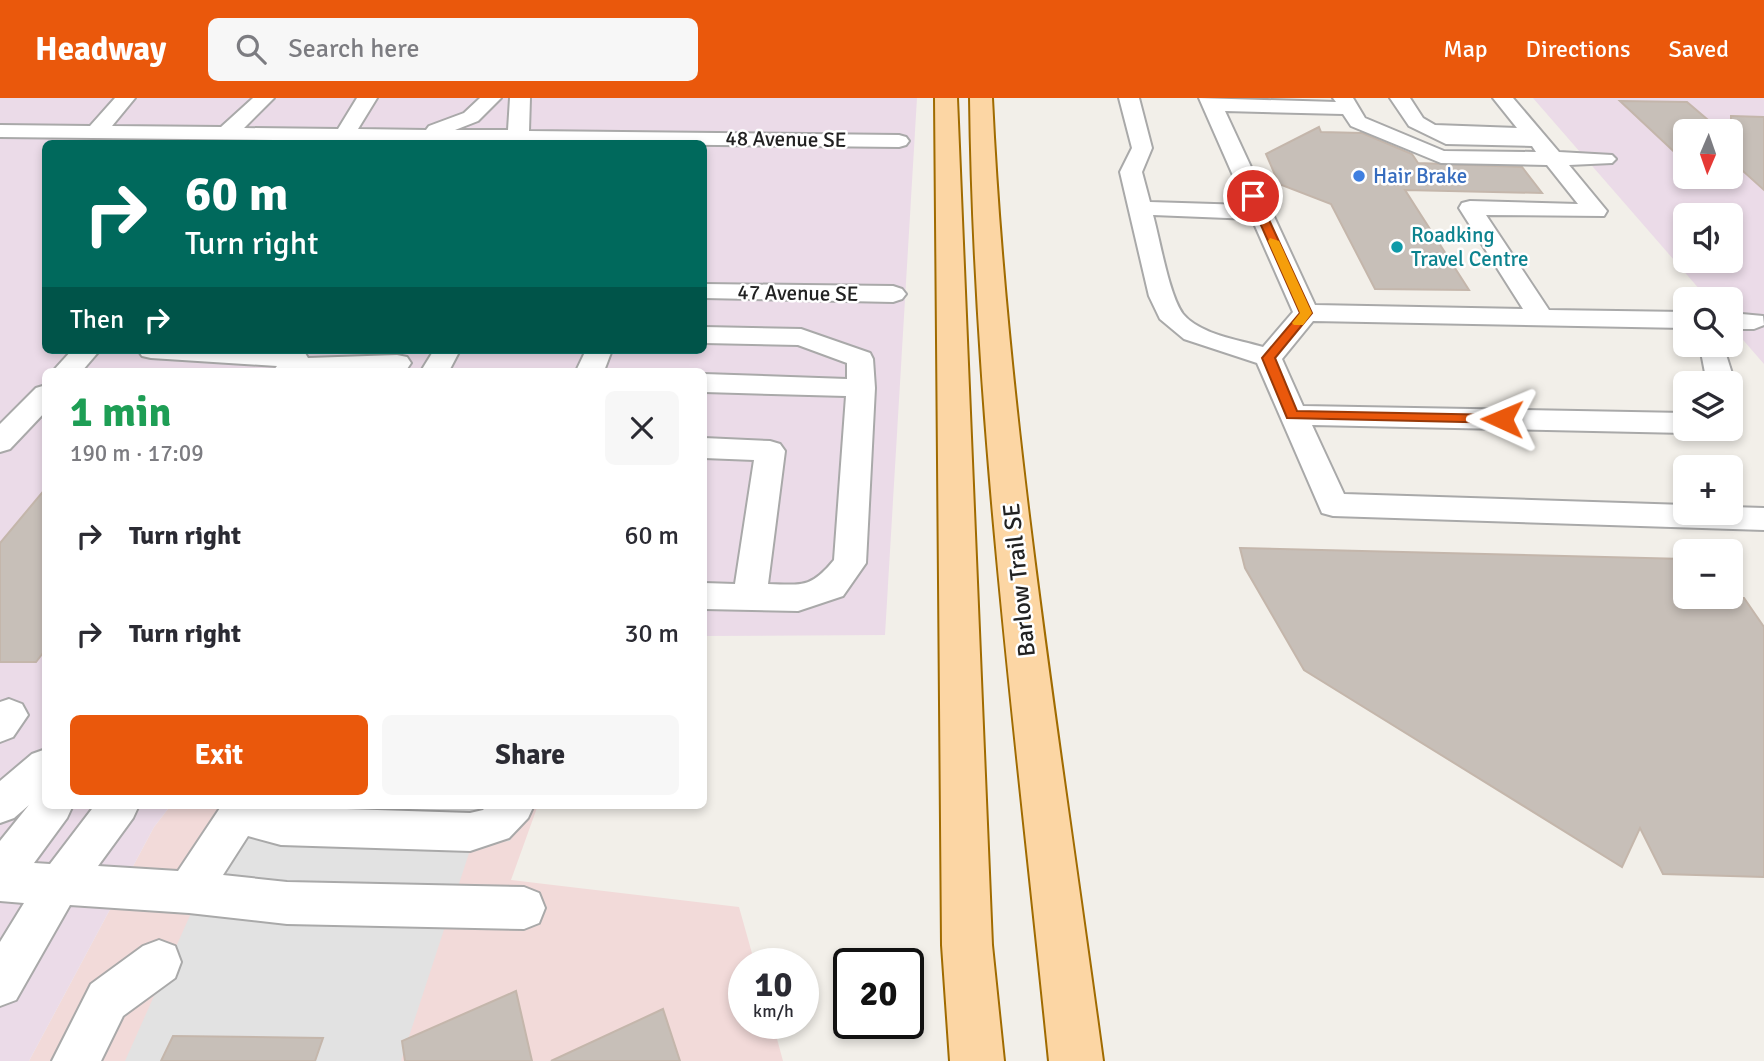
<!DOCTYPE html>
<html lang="en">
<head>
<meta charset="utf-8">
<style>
  body { margin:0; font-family:Signika,sans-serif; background:#f7f7f7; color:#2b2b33; height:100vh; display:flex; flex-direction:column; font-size:26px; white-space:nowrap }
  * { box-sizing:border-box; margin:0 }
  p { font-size:23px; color:#7c7c81 }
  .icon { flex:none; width:38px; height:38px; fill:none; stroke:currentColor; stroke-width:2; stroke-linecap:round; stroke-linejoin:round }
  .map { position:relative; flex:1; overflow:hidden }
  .drawer { position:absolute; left:42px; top:270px; width:665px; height:441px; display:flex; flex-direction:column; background:#fff; border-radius:10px; box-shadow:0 4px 10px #0003 }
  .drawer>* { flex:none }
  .banner { position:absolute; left:42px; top:42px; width:665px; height:214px; border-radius:10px; box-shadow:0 4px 10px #0003; background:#00695c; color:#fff; overflow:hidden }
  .needle { width:46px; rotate:182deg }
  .buttons { position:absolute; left:1673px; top:21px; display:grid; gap:14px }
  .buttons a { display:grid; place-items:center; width:70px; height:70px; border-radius:10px; background:#fff; box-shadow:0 4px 10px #0003; font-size:35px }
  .speed { position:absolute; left:728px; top:850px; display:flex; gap:14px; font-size:35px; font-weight:700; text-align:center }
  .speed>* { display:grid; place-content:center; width:91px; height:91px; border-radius:50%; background:#fff; box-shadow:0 4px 10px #0003; line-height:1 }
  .speed small { font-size:18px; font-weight:400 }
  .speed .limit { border:4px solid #111; border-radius:10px; background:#fff; color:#111 }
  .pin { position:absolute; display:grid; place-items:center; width:60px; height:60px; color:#fff; margin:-30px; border:4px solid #fff; border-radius:50%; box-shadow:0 2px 7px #0007 }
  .me { position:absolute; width:77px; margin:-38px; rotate:271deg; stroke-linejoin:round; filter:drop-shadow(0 0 5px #0008) }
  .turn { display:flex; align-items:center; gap:24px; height:147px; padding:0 28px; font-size:32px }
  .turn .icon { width:91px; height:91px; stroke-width:2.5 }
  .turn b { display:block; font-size:49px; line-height:60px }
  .then { display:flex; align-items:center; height:66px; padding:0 28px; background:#0003; gap:14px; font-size:26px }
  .round { display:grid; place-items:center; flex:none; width:74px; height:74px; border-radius:10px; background:#f7f7f7 }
  .summary { display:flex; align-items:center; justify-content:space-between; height:119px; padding:0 28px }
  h1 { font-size:42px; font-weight:700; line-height:52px; color:#1e9e55 }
  .button { display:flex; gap:14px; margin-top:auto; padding:14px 28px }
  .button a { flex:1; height:80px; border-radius:10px; background:#ea580c; color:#fff; font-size:28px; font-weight:700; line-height:80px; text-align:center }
  .button a+a { background:#f7f7f7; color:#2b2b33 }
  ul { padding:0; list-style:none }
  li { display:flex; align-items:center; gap:21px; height:98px; padding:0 28px }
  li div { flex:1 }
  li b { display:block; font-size:26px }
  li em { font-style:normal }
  header { display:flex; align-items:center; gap:42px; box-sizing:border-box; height:98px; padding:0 35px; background:#ea580c; color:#fff }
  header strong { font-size:33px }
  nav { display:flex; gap:38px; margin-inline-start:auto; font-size:24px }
  .search { width:490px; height:63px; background:#f7f7f7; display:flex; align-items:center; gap:18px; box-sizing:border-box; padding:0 24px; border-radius:10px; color:#7c7c81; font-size:26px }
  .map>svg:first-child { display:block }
  .commercial { fill:#f2dad9 }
  .industrial { fill:#ebdbe8; fill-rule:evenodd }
  .parking { fill:#e2e2e2 }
  .building { fill:#c7bfb8; stroke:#c4b6ab; stroke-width:2 }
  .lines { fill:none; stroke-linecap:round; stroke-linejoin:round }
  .minor-casing { stroke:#a9a9a9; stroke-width:4 }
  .major-casing { stroke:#a06b00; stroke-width:4 }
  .minor { fill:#fff; fill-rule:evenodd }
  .major { fill:#fcd6a4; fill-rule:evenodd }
  .route { fill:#ea580c; stroke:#983908; stroke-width:2 }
  .slow { fill:#f59e0b }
  .shop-dot { fill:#3f7fe0; stroke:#fff; stroke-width:2.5 }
  .culture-dot { fill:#0f9aa8; stroke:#fff; stroke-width:2.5 }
  .labels { text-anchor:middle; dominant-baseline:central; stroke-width:5; stroke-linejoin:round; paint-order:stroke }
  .far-street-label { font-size:21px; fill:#222; stroke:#fff }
  .far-shop-label { font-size:21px; fill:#366cbe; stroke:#fff; text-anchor:start }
  .far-culture-label { font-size:21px; fill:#0d838f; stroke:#fff; text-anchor:start }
  .street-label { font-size:24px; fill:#222; stroke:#fff }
</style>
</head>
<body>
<header>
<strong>Headway</strong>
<div class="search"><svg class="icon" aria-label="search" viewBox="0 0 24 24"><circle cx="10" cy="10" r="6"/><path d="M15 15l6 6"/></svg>Search here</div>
<nav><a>Map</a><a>Directions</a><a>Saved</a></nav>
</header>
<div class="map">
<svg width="1764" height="963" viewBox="0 0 1764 963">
  <rect width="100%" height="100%" fill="#f2efe9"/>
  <polygon class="commercial" points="171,707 538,707 511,782 739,809 755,866 744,866 744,926 773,926 783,963 29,963 154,729"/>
  <g class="industrial">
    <path d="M0,0h917l-32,537 -181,1v-265h-658v434h125l-17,22 -125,234h-29zM46,46h658v206h-658z"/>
    <path d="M1533,0h231v266l-33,-38v-27h-23zM1685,33h46v46h-46zM1685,117h46v46h-46z"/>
  </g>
  <polygon class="parking" points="245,707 521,707 510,743 472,746 401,963 125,963 208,777"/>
  <g class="building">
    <polygon points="1620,3 1687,4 1721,33 1685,33 1685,64"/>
    <polygon points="1731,18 1764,19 1764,92 1743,73 1731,73"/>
    <polygon points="1319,29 1321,34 1362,35 1412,56 1418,65 1522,69 1542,95 1405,92 1469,192 1375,191 1331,106 1279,86 1266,56"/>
    <polygon points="46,390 46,551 36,564 0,564 0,445"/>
    <polygon points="1240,450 1685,461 1685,499 1744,500 1764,529 1764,779 1663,776 1640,730 1622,769 1304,572 1245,470"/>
    <polygon points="516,893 532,963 405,963 402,943"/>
    <polygon points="663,911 680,963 551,963"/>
    <polygon points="173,938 323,940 315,963 161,963"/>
  </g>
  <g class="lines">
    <g class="minor-casing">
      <g id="minor">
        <polygon points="115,0 135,0 112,28 221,29 253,0 274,0 244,30 338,31 357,0 377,0 358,31 426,32 429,28 464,15 480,0 501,0 478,23 455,32 508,32 510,0 530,0 529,33 899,37 906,39 909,43 906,47 899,49 0,39 0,27 90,28"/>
        <path d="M1119,0h20l13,50 -10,24 8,30 96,3 -47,-107 137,4 -3,-4h20l12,20 79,33 92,1 -4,-6 -86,-2 -37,-18 -19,-28h20l13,20 12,7 82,3 -24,-30h20l46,54 53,3 4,4 -4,4 -43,2 38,46 -3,5 -118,-1 63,95 136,2v16l-372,-7 -31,38 21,47 382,7v16h11l-11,4 -373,-8 32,69 341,11v8h46v-6l33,1v22l-431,-14 -11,-3 -65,-150 -73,-24 -24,-20 -11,-23 -29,-124 12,-24zM1225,13l118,3 8,12 90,37 106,2 31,39 -108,-3 -8,2 -3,5 64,101 -208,-4zM1153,117l99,4 41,93 -30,35c-24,-7 -64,-13 -80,-33 -14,-19 -23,-74 -30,-99z"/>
        <polygon points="704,186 893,188 902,191 906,196 902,201 893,204 704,200"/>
        <polygon points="1731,215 1763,218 1764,227 1754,231 1731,231"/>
        <path d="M704,229l97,2 69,24 3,6 2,29 -9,175 -23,33 -45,15 -94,-2v-26l31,1 19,-124 -50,-2v-20l66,3 10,3 5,7 -17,133c35,1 43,4 66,-24l12,-164 -142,-4v-18l143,5v-16l-49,-18 -94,-2z"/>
        <polygon points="1696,247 1723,247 1735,285 1731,291 1731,285 1707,285 1701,254"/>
        <polygon points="72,252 100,252 82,273 53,273"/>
        <polygon points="138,252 284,252 305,255 308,260 397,257 407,259 411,265 407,271 399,273 273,273 277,268 151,260 142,258"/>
        <polygon points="434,252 460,252 449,273 421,273"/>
        <polygon points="586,252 612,252 604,273 576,273"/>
        <polygon points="46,287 46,313 10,351 0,354 0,326 36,290"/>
        <polygon points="9,601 22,606 28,617 13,639 0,644 0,604"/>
        <polygon points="46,651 46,707 73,707 67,720 34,765 50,766 95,707 139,707 133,720 98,768 178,773 222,707 470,715 483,712 487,707 534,707 528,720 509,740 470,753 281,747 248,738 223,777 287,784 524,789 539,795 545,810 539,825 524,831 287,826 189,815 70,807 16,902 0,908 0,844 24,805 0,803 0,743 29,707 14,720 0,725 0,683 32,656"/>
        <polygon points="159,842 175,848 181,864 175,880 123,918 101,963 52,963 91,886 143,848"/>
      </g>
    </g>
    <g class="major-casing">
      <g id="major">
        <polygon points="935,0 957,0 992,847 1004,963 950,963 942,847"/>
        <path d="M970,0h22c15,322 68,643 111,963h-54c-32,-320 -75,-641 -79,-963z"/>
      </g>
    </g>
    <use href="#minor" class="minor"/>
    <use href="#major" class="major"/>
  </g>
  <polygon class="route" points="1253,95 1258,98 1312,215 1275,260 1297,313 1502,317 1509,321 1507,325 1287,320 1262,260 1300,215 1248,98"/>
  <polygon class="slow" points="1270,140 1279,143 1312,215 1303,227 1294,227 1292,225 1300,215 1268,143"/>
  <circle class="shop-dot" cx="1359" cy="78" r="7"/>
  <circle class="culture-dot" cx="1397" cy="149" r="7"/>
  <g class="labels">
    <g class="far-street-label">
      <text transform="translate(786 41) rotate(1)">48 Avenue SE</text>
      <text transform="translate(798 195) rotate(1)">47 Avenue SE</text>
    </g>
    <g class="far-shop-label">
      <text x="1373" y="78">Hair Brake</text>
    </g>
    <g class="far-culture-label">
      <text x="1411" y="137">Roadking<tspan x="1411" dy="24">Travel Centre</tspan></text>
    </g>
    <g class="street-label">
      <text transform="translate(1019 482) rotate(-96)">Barlow Trail SE</text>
    </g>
  </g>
</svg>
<div class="buttons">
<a><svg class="needle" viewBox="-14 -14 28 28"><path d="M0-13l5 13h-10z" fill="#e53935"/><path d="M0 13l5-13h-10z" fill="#7c7c81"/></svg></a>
<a><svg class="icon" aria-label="sound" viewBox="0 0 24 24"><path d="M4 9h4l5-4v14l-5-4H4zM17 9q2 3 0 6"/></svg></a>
<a><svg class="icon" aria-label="search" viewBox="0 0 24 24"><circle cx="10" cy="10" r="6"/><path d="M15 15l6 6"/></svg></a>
<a><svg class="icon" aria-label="layers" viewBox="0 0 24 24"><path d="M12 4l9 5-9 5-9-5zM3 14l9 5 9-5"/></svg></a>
<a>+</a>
<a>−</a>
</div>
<div class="speed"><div>10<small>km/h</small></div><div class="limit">20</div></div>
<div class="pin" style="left:1253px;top:98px;background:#d93025"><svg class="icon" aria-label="arrive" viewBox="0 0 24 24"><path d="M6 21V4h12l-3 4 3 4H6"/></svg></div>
<svg class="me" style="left:1502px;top:321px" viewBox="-20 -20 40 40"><path d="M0-17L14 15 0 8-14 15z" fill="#ea580c" stroke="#fff" stroke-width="4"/></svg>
<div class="banner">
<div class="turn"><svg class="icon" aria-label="right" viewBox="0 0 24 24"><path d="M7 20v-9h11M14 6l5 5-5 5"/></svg><div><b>60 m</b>Turn right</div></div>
<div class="then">Then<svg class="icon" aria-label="right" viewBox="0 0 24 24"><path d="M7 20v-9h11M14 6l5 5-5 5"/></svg></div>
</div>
<section class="drawer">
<div class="summary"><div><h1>1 min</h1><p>190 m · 17:09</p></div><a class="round"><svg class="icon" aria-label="close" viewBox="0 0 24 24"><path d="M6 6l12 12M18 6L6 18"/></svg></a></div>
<ul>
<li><svg class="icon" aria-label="right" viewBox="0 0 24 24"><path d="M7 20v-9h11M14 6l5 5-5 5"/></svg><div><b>Turn right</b></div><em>60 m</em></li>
<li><svg class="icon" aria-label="right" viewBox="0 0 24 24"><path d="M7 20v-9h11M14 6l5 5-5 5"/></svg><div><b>Turn right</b></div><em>30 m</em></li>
</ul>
<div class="button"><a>Exit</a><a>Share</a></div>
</section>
</div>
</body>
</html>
